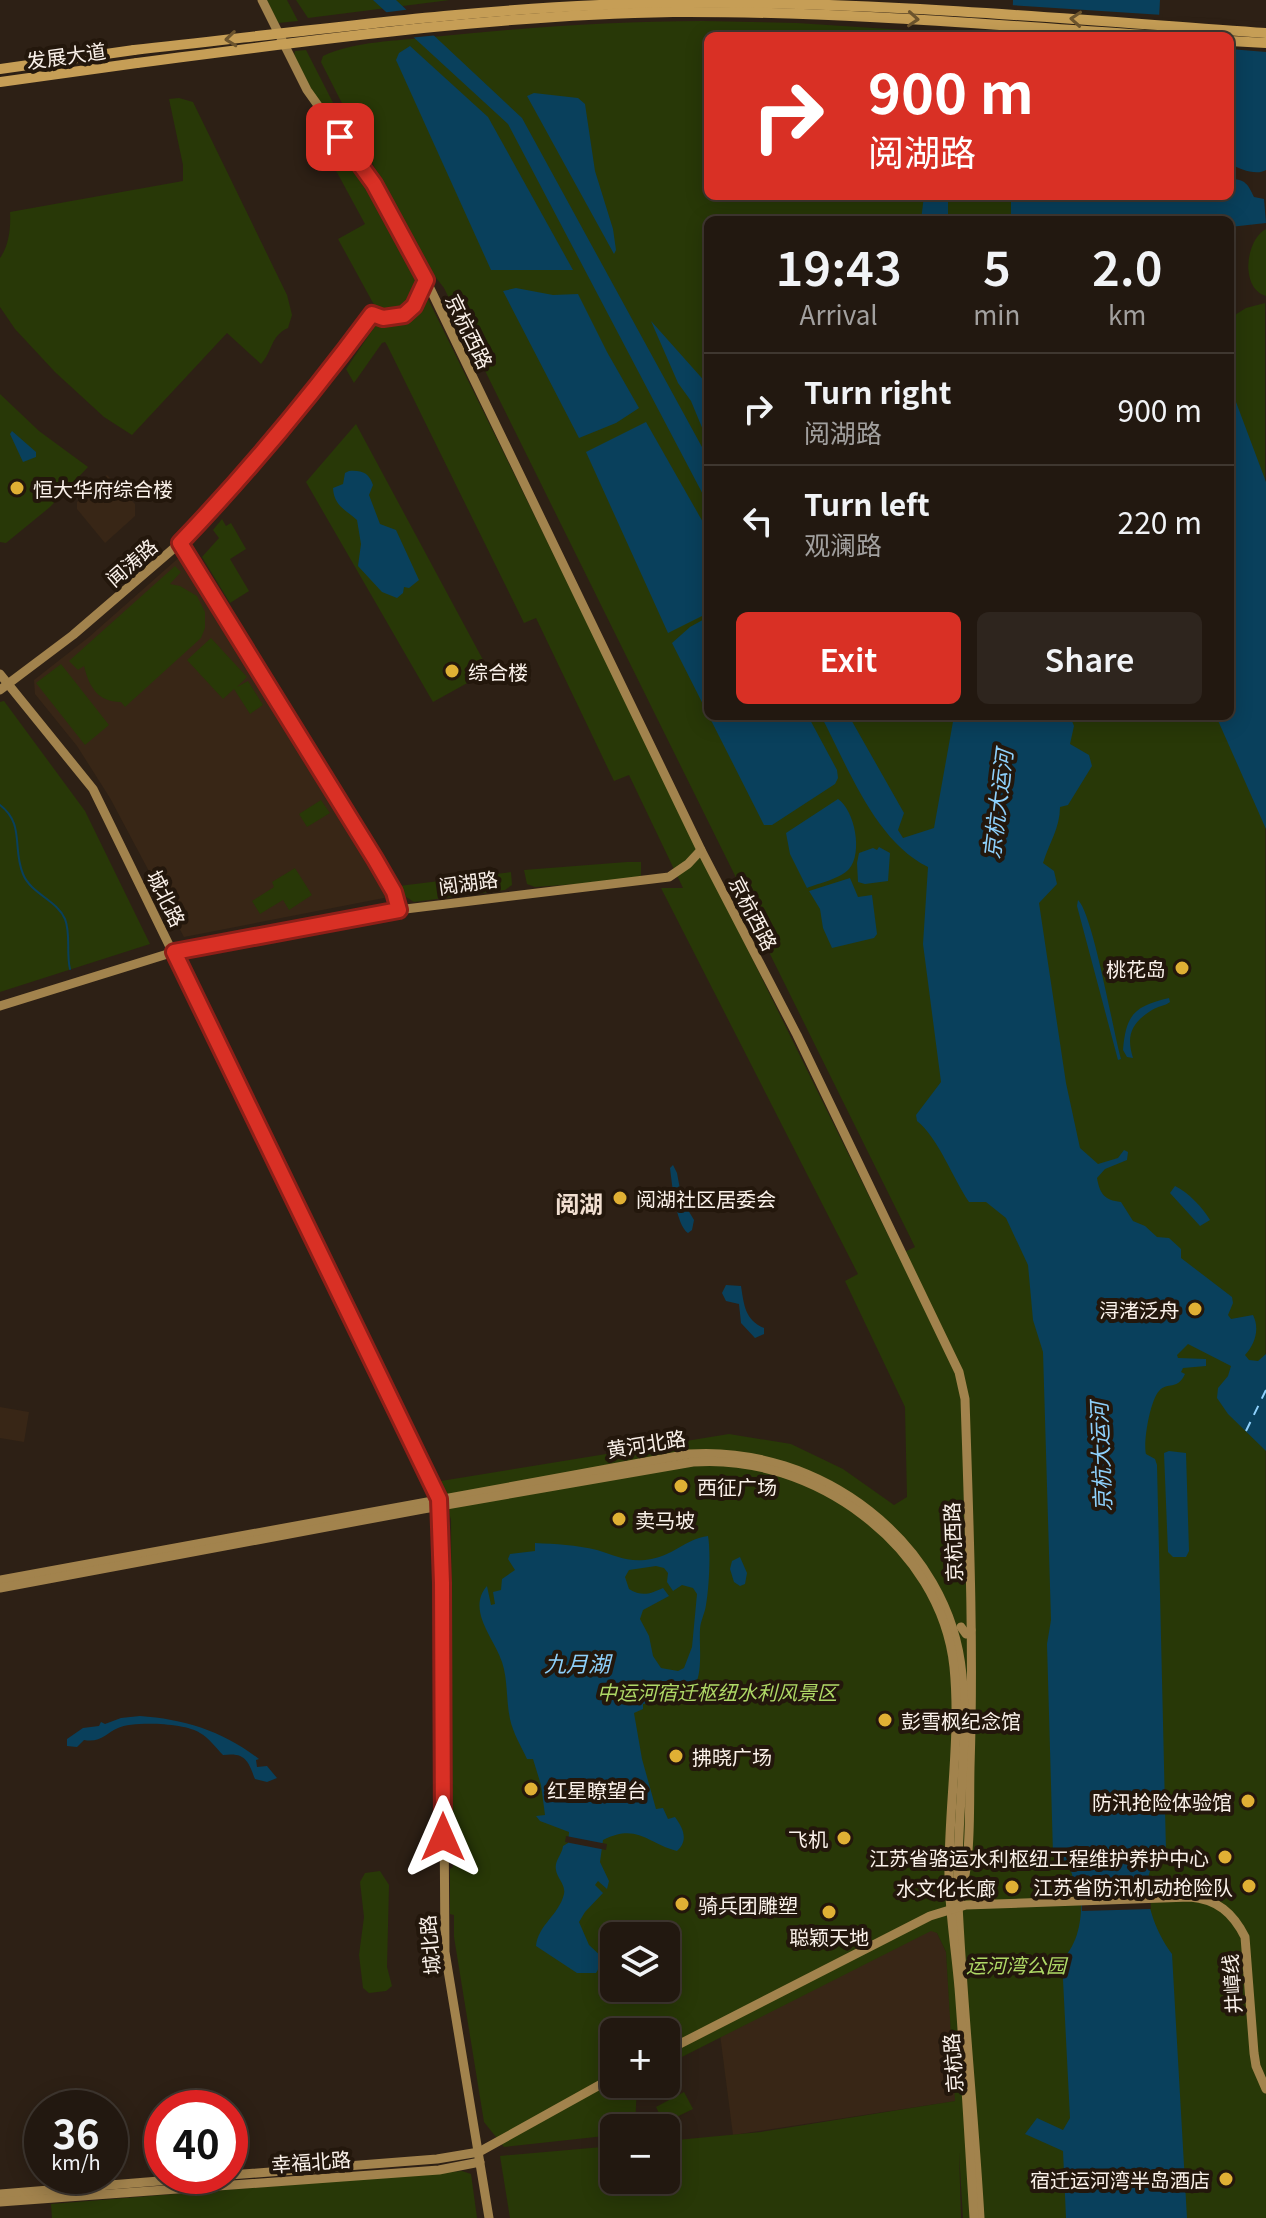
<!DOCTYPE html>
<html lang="en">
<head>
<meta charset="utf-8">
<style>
  body { margin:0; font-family:Georgia,"Noto Sans SC",serif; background:#2e251e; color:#f1f3f6; height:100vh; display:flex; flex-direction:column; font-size:30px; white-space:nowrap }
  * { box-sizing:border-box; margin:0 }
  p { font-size:26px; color:#a2a09f }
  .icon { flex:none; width:44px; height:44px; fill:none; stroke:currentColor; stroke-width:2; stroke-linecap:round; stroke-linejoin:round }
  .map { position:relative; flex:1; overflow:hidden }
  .sheet { position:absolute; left:704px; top:216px; width:530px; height:504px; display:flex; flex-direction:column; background:#221810; border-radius:12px; box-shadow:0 4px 20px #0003,0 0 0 2px #3f3730 }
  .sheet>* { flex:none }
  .banner { position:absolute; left:704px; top:32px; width:530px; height:168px; border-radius:12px; box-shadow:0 4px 20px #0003,0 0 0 2px #3f3730; background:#d93025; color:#fff; overflow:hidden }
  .tools { position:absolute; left:600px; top:1922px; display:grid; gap:16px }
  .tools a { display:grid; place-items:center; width:80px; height:80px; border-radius:12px; background:#221810; box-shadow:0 4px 20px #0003,0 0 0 2px #3f3730; font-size:40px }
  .speed { position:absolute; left:24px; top:2090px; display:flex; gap:16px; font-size:40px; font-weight:700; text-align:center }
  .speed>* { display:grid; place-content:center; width:104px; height:104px; border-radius:50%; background:#221810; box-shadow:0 4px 20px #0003,0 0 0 2px #3f3730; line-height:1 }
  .speed small { font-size:20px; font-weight:400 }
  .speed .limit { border:12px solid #d22; background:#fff; color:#111 }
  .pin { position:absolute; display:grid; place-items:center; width:68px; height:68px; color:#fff; margin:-34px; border-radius:16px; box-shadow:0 4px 12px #0006 }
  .me { position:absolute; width:88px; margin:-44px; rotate:0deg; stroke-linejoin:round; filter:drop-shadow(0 0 6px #0008) }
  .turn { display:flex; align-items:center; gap:28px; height:168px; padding:0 32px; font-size:36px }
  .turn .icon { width:104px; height:104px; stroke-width:2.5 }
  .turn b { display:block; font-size:56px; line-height:68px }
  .eta { display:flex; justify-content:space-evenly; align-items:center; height:136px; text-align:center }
  .eta b { font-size:48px; font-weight:600; line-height:56px }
  .action { display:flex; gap:16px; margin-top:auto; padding:16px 32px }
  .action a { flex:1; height:92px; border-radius:12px; background:#d93025; color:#fff; font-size:32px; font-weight:600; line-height:92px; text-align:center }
  .action a+a { background:#2e251e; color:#f1f3f6 }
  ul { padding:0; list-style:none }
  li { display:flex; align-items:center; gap:24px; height:112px; padding:0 32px; border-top:2px solid #3f3730 }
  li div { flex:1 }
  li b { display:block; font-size:30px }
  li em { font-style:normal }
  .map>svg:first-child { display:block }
  .built { fill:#382616 }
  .green { fill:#283807; fill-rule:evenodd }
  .water { fill:#09405c; fill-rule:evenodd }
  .pier { fill:#2d2015 }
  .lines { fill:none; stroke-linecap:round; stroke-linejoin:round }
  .stream { stroke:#09405c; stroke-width:2 }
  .ferry { stroke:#8ed0fb; stroke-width:2; stroke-dasharray:10 8; stroke-linecap:butt }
  .street { stroke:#746140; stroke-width:6 }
  .secondary { stroke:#a2834d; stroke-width:9 }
  .primary { stroke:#c69e56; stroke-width:10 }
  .primary-bridge { stroke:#c69e56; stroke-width:10 }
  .oneway { stroke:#6c542d }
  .route-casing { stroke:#8d1f18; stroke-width:20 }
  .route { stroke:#d93025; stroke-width:14 }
  .poi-dot { fill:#e0b034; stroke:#23170c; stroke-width:3 }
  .labels { text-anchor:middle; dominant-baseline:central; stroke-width:8; stroke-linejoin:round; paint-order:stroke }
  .street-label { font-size:20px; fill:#faf1ea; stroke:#23170c }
  .poi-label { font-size:20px; fill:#faf1ea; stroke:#23170c; text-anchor:start }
  .park-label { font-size:20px; font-style:italic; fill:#aed866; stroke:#23170c }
  .water-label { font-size:22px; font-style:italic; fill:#8ed0fb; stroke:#23170c }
  .quarter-label { font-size:24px; font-weight:bold; fill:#f0ded0; stroke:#23170c }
</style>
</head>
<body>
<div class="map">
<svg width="1266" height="2218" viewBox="0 0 1266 2218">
  <rect width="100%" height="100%" fill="#2d2015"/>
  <g class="built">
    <polygon points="107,475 135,504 135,516 105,543 77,509 77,502"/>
    <polygon points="183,554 389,897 184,937 110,798 77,746 35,694 34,680 89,637"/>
    <polygon points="0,1407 29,1412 24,1442 0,1438"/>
    <polygon points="931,1930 937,1933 946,1952 956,2101 733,2135 720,2034"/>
  </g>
  <g class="green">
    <polygon points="267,0 287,0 298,21 278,23"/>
    <polygon points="296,0 450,0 308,18"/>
    <path d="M703,21l94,2 199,13h-288v160h475l10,24h-485v496h522v-398l16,-10 19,-5 1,1915h-303l-4,-66 2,66h-451l-10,-62 114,-10v34h52v-39l95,-9 194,-31 -9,-149 -9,-19 -6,-2 -265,134v-33h-52v52h23l-2,44h-21v7l-110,12 -20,-25 -30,-185v-22l-4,-1v-45l3,-2 -2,-347 -10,-39 288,-47 62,10 52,25 51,36 13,-8 -2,-90 -60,-126 13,-7 -197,-386h22l-54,-113 -15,6 -78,-163 -12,5 -137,-278 -2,-3 -3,1 -28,40 -8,-14 31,-46 35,-8 14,-20 472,960 17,-8 -150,-303 -9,-26 -312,-630 -24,-31 -99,-195 2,-6c32,-15 74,-15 109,-19 90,-9 180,-16 271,-16zM614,1936h52v52h-52z"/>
    <polygon points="306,50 368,171 312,91 294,56 295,51"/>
    <path d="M179,98l14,4 94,193 5,20 -4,13c-18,8 -15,23 -27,36l-34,-31 -95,102 -28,-18 -49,-45 -40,-43 -15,-22v-49c9,-12 11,-31 10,-46l173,-31v-16l-14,-66z"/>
    <polygon points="316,110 382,207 417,278 418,292 405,309 392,313 378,312 338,239 365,224 321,143 327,139 311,113"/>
    <path d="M1266,229v67c-26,-7 -21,-56 0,-67z"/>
    <polygon points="0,394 39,431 88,467 50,507 6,543 0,542"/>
    <polygon points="356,424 489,671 433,702 306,482"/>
    <polygon points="222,519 226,526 231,523 246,549 230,559 249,591 230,603 202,557 219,538 213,530"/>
    <path d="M175,566l6,6 -11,12 10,2 17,10 8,16v16l-4,10 -76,69 -4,-5c-23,0 -32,-15 -37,-36l-6,4 -9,-9z"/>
    <polygon points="211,638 247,677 237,687 248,681 263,705 250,714 234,689 223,699 187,660"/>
    <polygon points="61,664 109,725 85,745 36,683"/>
    <polygon points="4,701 85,811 150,944 0,992 0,702"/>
    <polygon points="321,800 330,813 307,827 299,814"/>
    <polygon points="627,862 641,862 641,876 635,880 535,887 527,884 524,870"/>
    <polygon points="295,868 312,895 289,910 283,900 260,914 252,901 274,887 272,882"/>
    <polygon points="511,872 512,885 505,890 414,902 406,897 399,886"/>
    <polygon points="380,1871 389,1885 387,1967 392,1986 386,1991 369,1993 363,1988 359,1955 364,1917 360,1882 365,1873"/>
    <polygon points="684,2092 693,2109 664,2123 656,2107"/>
    <polygon points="462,2171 471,2174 477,2218 52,2218 51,2204"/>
  </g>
  <g class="water">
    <polygon points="373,0 396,0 522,118 708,458 708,504 508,124"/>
    <polygon points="1013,0 1160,0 1158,36 1012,36"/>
    <path d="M1266,25v145c-10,6 -26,-1 -36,-6v-128h-57z"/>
    <polygon points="410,46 488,117 573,270 491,270 396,60 399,53"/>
    <polygon points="534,93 578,98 585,104 595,171 613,229 616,250 614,254 527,96"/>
    <path d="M1230,179c15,0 18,5 24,18l10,2 2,24 -36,4v-7h-219v-24h219z"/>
    <polygon points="924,196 948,196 948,220 921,220"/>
    <polygon points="516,288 553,295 578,294 607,352 639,408 616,423 579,438 503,291"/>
    <polygon points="651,321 708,385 708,442 691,401 678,383"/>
    <polygon points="1230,386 1266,482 1266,829 1216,716 1230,716"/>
    <polygon points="646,422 708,531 708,613 668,633 586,452"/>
    <polygon points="12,431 36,452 36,457 23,462 10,434"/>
    <path d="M349,471c13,-1 20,2 24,14l-4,10 11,29 16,6 23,50 -10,8 -5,-1 -1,6 -6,5 -15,-6 -24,-26 3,-22 -4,-24c-11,-10 -23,-14 -24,-32l10,-4 2,-11z"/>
    <polygon points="708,617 708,716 808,716 837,770 838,778 835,784 772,825 764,825 672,643 690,627"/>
    <path d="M821,716h28l55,97 -6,17 5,8 31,-10 20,-112h116l4,10 -4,18 19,11 3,11 -24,39 -8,2c0,21 -11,36 -17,56l11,8 3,13 -18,19 27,180 14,65 18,16 20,-6 6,-8 4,2 -1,8 -22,9 -8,9c3,16 7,22 24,24l12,19 12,5 12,11 12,1 12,11v9l51,39 1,6 -5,12 3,4 22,-4c7,14 2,29 -8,40l4,5 9,1 8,-7v97l-38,-37 -11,-16 1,-10 10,-12 3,-10 -43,-22 -11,11 1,3 28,1v7l-23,2 -2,4 4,2c-8,17 -17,7 -26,17 -9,10 -16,51 -13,63l9,5 2,6 9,386c-5,6 -13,13 -16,20 -9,26 7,63 22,83l15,264h-121l-3,-67 -38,-17 12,-16 26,12 7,-12 -8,-158c20,-21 20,-48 19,-76h-6l-5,-16 -17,-14 -6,-210 4,-24 -8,-268 -10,-32 -5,-55 -22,-47 -20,-16h-17c-17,-25 -30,-63 -52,-81l-1,-6 25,-33 -18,-138 5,-77c-53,-26 -80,-100 -107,-151z"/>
    <path d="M838,799c17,12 25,54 11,70 -9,10 -30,14 -42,19l-17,-34 -4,-21z"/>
    <polygon points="879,847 890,853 888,881 865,884 858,882 857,863 859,853 873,848 877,850"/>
    <polygon points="850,878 858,897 872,895 877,934 874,938 832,948 823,928 820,909 809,891"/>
    <path d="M1078,900c15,14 35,131 43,159l-3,1 -41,-154z"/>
    <path d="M1169,998l1,4c-5,4 -12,4 -18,8 -21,13 -26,26 -19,48l-6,-1 -4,-7c3,-35 11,-44 46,-52z"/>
    <path d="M673,1165l4,8 5,27 12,20 -2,10 -4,3c-12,-8 -16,-49 -18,-65z"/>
    <path d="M1175,1186c13,6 27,21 35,34l-10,6 -30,-33z"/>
    <path d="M726,1285l15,1c3,19 4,34 23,42v6l-9,4 -14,-15 -2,-19 -13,-3 -4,-8z"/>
    <polygon points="1169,1451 1186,1453 1189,1551 1186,1557 1173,1557 1168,1552 1164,1453"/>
    <path d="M708,1536c3,16 1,52 -2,69 -1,8 -6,17 -6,25 -1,17 4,48 -9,61 -20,-13 -33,-12 -40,12l-8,1v5l-9,4 8,46 14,50 7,-1 5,11 7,-2c8,11 14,23 2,34 -31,-8 -39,-28 -74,-11l-3,22 9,19 -2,8 -9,-8 -3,4 8,8 -18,19 -6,10 10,23 15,14 -8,14h-19l-41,-27c2,-21 23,-31 28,-52 2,-9 -7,-16 -8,-24 -2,-9 6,-15 7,-24l5,-3 1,-11 -29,-11 -4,-5 9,-1 -4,-30 -8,-26h-6c-6,-13 -14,-26 -17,-40 -4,-19 -2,-39 -8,-57 -7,-23 -36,-52 -15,-76l4,19 4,-1 -2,-12 8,-2 1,-11 13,-9 -7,-11 2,-5 25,-3v-8c21,1 41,2 62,7 17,5 29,12 48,10 28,-3 40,-21 63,-24zM656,1566l8,2 4,5 -1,9 6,9 9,-6 11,3 4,6 -5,53 -8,21 -6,3 -17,-3 -8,-12 -4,-20 -9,-17 3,-9 26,-14 -6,-8c-13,6 -21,9 -34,1l-4,-12 4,-7z"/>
    <polygon points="740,1557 747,1573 745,1584 740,1586 734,1582 730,1569 732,1561"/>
    <path d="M140,1716c44,3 83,15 119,43l-3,1 1,7 10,-1 10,12 -10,4 -12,-3c-7,-19 -10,-27 -32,-24 -7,-7 -14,-17 -23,-22 -15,-10 -66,-12 -82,-5 -12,5 -17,15 -34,12l-7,7 -10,-1v-7l16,-11 16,-2 2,-4 4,2 16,-6z"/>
  </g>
  <g class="pier">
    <polygon points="1009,5 1163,15 1162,36 1054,36 1008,32"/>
    <polygon points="412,9 439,35 408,38 381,13"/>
    <polygon points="1176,16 1266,22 1266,52 1230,49 1230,36 1169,36 1172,19"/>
    <polygon points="566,1836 607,1844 606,1850 565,1842"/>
    <polygon points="1150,1888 1151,1909 1082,1911 1081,1890"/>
  </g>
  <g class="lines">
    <path class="stream" d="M0,805c25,19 12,43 23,69 8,20 34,26 42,45 6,15 1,34 5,50"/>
    <polyline class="ferry" points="1246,1431 1266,1390"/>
    <polyline class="street" points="180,543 388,881 399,910"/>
    <g class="secondary">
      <path d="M262,0l45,90 67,94 52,96 275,570 96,185 162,337 6,27c4,123 9,245 5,368 -1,47 2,94 -12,139"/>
      <polyline points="0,674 93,789 439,1499 443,1673 445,1952 489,2218"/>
      <path d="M0,690l73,-55 107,-92 92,-101 53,-65 47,-63c29,14 45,-8 54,-34"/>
      <polyline points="0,1006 174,952 381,912 669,877 688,864 701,850"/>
      <path d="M0,1580l689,-126c129,-9 261,87 273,221 7,76 -7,153 -4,229 5,105 16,210 22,314"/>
      <path d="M0,1588l423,-79 270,-47c119,-9 248,83 261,205 7,71 -6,142 -5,212 1,37 7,73 10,109 6,77 10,153 15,230"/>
      <polyline points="961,1627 966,1634 971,1630"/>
      <path d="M666,2051l264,-135 36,-11 224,-8c27,2 43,16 55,40l9,116 2,13 10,23"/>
      <polyline points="230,2175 437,2159 479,2152 614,2077"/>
      <polyline points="0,2194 220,2176"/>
      <polyline points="0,2202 439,2170 480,2162"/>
    </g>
    <g class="primary">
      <polyline points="1230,41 1266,43"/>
      <polyline points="0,69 134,50"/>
      <polyline points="0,82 137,63"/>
    </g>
    <g class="primary-bridge">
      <path d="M134,50c175,-19 352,-44 529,-47 201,-3 402,16 603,30"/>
      <path d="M137,63c178,-23 357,-48 536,-51 162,-1 323,13 484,24"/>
    </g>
  </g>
  <defs><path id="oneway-chevron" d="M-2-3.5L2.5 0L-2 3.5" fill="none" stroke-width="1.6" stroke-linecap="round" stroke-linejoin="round" transform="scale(2)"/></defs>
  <g class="oneway">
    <use href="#oneway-chevron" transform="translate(913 19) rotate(4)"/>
    <use href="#oneway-chevron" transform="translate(1076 19) rotate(-176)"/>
    <use href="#oneway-chevron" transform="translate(231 39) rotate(174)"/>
  </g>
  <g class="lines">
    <g class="route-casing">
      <path id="route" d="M340,137l34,47 52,96 -12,26 -10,9 -21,3 -11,-4c-60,81 -123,157 -192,229l195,316 19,33 5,18 -225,42 265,547 3,84 1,254"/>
    </g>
    <use href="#route" class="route"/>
  </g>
  <g class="poi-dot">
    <circle cx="17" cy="488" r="8"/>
    <circle cx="452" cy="671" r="8"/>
    <circle cx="1182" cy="968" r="8"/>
    <circle cx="620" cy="1198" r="8"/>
    <circle cx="1195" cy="1309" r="8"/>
    <circle cx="681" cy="1486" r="8"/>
    <circle cx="619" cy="1519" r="8"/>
    <circle cx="885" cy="1720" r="8"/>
    <circle cx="676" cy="1756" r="8"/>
    <circle cx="531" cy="1789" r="8"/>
    <circle cx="1248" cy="1801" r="8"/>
    <circle cx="844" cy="1838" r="8"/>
    <circle cx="1225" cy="1857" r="8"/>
    <circle cx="1249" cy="1886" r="8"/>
    <circle cx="1012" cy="1887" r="8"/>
    <circle cx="682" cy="1904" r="8"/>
    <circle cx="829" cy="1912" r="8"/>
    <circle cx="1226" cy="2179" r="8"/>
  </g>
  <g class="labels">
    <g class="street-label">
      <text transform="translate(66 55) rotate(-8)">发展大道</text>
      <text transform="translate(470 331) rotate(64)">京杭西路</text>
      <text transform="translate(131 562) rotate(-41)">闻涛路</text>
      <text transform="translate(468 882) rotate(-8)">阅湖路</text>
      <text transform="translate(167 898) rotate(64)">城北路</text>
      <text transform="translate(754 913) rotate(63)">京杭西路</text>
      <text transform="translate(646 1443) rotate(-9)">黄河北路</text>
      <text transform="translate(952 1542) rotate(-92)">京杭西路</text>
      <text transform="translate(429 1945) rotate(-95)">城北路</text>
      <text transform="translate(1231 1984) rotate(-94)">井嶂线</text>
      <text transform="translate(952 2063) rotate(-94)">京杭路</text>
      <text transform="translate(311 2161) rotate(-4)">幸福北路</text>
    </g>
    <g class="poi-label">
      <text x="33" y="488">恒大华府综合楼</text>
      <text x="468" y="671">综合楼</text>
      <text x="1166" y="968" text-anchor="end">桃花岛</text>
      <text x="636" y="1198">阅湖社区居委会</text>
      <text x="1179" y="1309" text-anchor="end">浔渚泛舟</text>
      <text x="697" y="1486">西征广场</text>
      <text x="635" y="1519">卖马坡</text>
      <text x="901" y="1720">彭雪枫纪念馆</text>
      <text x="692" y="1756">拂晓广场</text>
      <text x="547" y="1789">红星瞭望台</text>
      <text x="1232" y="1801" text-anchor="end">防汛抢险体验馆</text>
      <text x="828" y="1838" text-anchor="end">飞机</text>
      <text x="1209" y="1857" text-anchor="end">江苏省骆运水利枢纽工程维护养护中心</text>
      <text x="1233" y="1886" text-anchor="end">江苏省防汛机动抢险队</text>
      <text x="996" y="1887" text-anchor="end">水文化长廊</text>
      <text x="698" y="1904">骑兵团雕塑</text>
      <text x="829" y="1936" text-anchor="middle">聪颖天地</text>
      <text x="1210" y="2179" text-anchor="end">宿迁运河湾半岛酒店</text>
    </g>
    <g class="park-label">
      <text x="717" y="1691">中运河宿迁枢纽水利风景区</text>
      <text x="1016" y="1964">运河湾公园</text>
    </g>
    <g class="water-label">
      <text transform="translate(996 804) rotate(-83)">京杭大运河</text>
      <text transform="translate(1099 1457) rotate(-92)">京杭大运河</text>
      <text x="577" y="1662">九月湖</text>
    </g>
    <g class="quarter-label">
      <text x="579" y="1202">阅湖</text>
    </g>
  </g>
</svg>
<div class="tools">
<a><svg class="icon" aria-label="layers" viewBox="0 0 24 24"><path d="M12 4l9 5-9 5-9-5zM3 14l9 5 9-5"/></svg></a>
<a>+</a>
<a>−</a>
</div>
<div class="speed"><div>36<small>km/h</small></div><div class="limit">40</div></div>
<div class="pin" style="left:340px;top:137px;background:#d93025"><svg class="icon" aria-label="arrive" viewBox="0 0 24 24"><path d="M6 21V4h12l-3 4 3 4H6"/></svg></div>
<svg class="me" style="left:443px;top:1837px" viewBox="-20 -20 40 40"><path d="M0-17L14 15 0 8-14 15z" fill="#d93025" stroke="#fff" stroke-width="4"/></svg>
<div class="banner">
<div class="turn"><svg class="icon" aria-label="right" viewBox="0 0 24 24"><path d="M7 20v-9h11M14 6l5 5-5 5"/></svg><div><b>900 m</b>阅湖路</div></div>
</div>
<section class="sheet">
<div class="eta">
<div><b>19:43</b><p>Arrival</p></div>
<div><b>5</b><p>min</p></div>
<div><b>2.0</b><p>km</p></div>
</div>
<ul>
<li><svg class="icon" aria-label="right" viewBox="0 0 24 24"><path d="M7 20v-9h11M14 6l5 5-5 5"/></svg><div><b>Turn right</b><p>阅湖路</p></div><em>900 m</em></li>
<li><svg class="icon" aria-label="left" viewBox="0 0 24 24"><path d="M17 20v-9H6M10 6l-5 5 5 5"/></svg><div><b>Turn left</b><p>观澜路</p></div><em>220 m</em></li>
</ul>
<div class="action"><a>Exit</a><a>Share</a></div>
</section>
</div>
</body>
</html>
